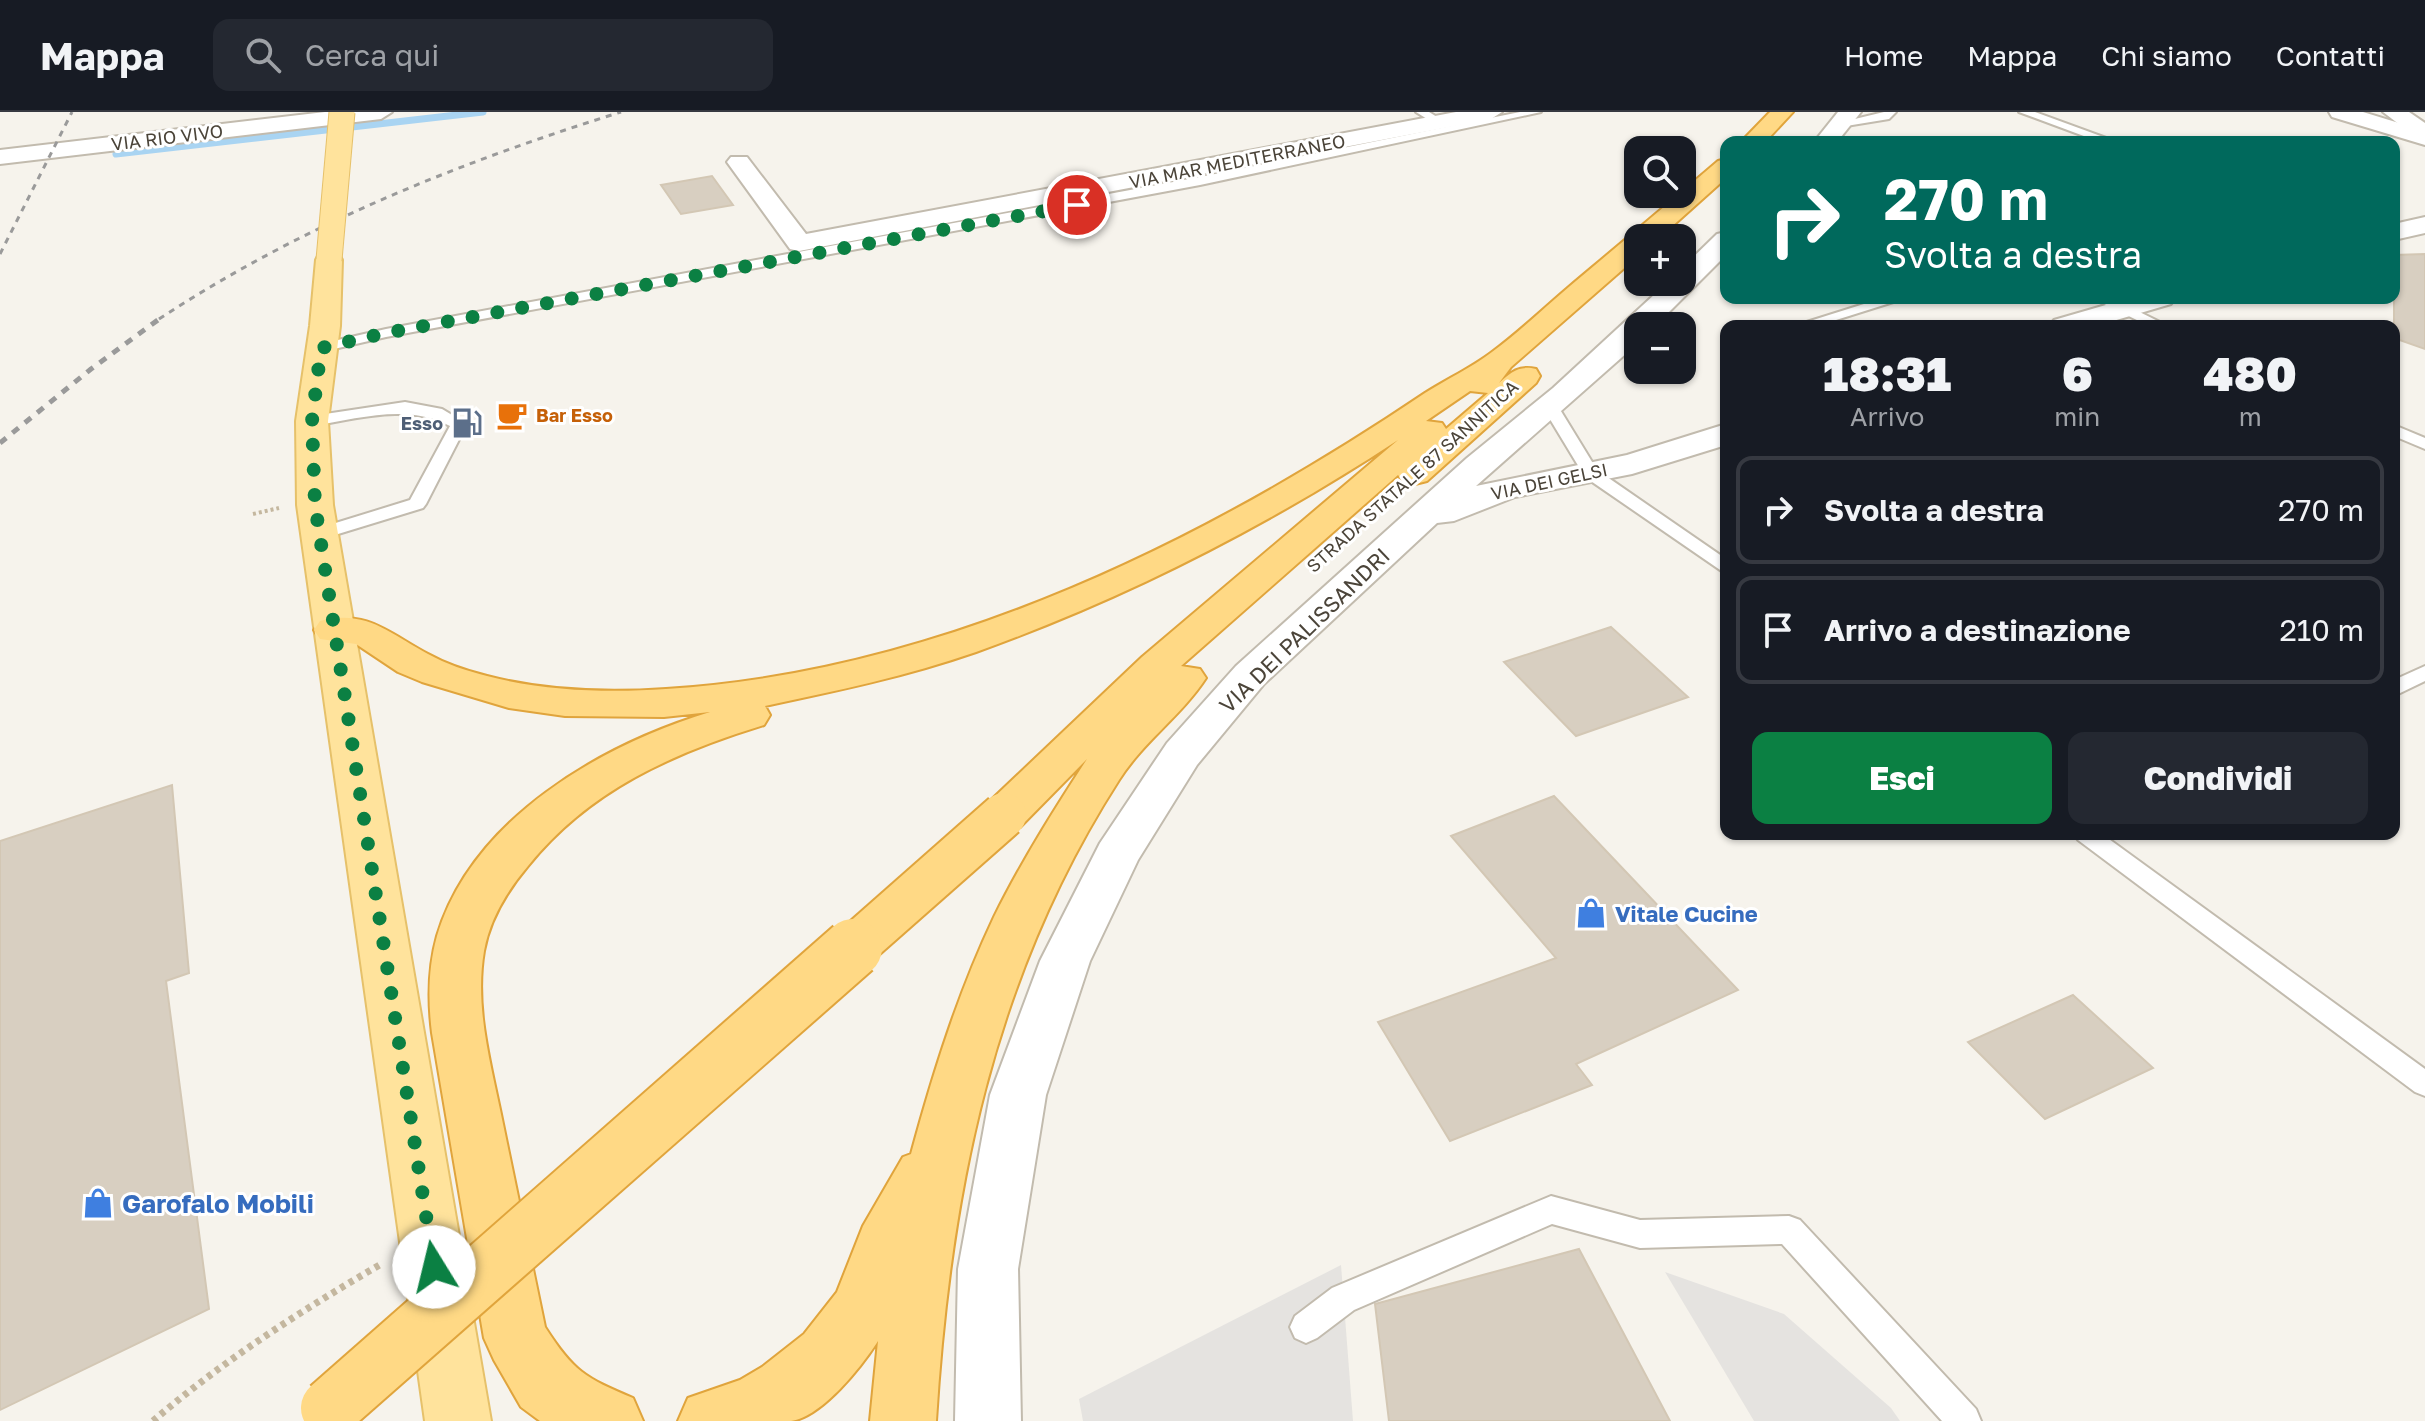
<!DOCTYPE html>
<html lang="it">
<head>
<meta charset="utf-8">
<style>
  body { margin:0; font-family:"Golos Text",sans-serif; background:#242831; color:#f1f3f6; height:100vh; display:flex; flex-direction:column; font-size:30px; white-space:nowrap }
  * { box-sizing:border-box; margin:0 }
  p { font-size:26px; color:#9ea1a6 }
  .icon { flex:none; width:44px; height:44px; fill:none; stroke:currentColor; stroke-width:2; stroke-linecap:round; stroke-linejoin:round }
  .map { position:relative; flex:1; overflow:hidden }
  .details { position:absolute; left:1720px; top:208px; width:680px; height:520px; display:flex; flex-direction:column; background:#171b24; border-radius:16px; box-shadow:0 2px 6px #0004 }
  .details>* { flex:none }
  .hud { position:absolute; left:1720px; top:24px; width:680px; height:168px; border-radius:16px; box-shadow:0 2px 6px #0004; background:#00695c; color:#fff; overflow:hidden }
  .tools { position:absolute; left:1624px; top:24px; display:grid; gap:16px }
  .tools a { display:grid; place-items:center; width:72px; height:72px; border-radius:16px; background:#171b24; box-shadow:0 2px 6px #0004; font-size:40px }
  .pin { position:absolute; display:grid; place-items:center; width:68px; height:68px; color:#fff; margin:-34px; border:4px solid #fff; border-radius:50%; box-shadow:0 2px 8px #0007 }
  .me { position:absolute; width:88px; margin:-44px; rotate:351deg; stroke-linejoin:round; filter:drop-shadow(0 0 6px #0008) }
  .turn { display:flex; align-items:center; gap:28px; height:168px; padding:0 32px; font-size:36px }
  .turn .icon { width:104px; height:104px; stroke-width:2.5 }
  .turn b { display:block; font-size:56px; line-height:68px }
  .eta { display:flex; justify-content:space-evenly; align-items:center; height:136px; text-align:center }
  .eta b { font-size:48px; font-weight:800; line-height:56px }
  .cta { display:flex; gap:16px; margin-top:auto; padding:16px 32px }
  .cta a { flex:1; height:92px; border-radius:16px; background:#0b8043; color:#fff; font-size:32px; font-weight:800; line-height:92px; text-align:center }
  .cta a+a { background:#242831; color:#f1f3f6 }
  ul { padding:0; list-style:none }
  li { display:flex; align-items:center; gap:24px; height:108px; margin:0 16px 12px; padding:0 16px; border:4px solid #363941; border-radius:16px }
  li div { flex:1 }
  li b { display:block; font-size:30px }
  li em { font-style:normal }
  header { display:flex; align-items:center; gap:48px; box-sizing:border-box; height:112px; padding:0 40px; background:#171b24; border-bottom:2px solid #363941 }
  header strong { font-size:38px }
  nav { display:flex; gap:44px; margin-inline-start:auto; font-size:28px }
  .search { width:560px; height:72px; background:#242831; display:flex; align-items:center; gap:20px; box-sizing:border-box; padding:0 28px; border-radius:16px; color:#9ea1a6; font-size:30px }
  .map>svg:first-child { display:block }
  .parking { fill:#e5e3e0 }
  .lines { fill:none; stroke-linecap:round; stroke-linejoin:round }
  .stream { stroke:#a9d4f2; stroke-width:7 }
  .building { fill:#d8cfc1; stroke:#d3c7b4; stroke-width:2 }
  .service-casing { stroke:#c2bbae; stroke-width:4 }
  .minor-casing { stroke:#c2bbae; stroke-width:4 }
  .tertiary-casing { stroke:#c2bbae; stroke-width:4 }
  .primary-casing { stroke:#e6c16a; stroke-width:4 }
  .trunk-casing { stroke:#e0a43c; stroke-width:4 }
  .path-far1 { stroke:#c4b79f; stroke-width:4; stroke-dasharray:3 3; stroke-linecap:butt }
  .path { stroke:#c4b79f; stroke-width:7; stroke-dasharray:5 5; stroke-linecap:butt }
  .service { fill:#fff; fill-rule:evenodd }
  .minor { fill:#fff; fill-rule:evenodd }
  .tertiary { fill:#fff; fill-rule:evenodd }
  .primary { fill:#ffe39c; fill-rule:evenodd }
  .trunk { fill:#ffd985; fill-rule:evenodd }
  .rail-far1 { stroke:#9a9a9a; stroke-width:3; stroke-dasharray:6 6; stroke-linecap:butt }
  .rail { stroke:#9a9a9a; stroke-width:5; stroke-dasharray:8 8; stroke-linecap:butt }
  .primary-bridge-casing { stroke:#e6c16a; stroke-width:27; stroke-linecap:butt }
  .trunk-bridge-far1-casing { stroke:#e0a43c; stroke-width:48; stroke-linecap:butt }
  .trunk-bridge-casing { stroke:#e0a43c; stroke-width:62; stroke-linecap:butt }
  .primary-bridge { stroke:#ffe39c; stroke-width:25 }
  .trunk-bridge-far1 { stroke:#ffd985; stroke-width:44 }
  .trunk-bridge { stroke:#ffd985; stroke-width:58 }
  .route { stroke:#0b8043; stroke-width:14; stroke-dasharray:0 25.2 }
  .labels { text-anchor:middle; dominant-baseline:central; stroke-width:6; stroke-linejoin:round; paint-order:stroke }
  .far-street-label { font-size:18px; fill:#4b4439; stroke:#fff }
  .far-food-label { font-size:18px; font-weight:bold; fill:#c56008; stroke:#fff; text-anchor:start }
  .far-service-label { font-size:18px; font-weight:bold; fill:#4e5e75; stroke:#fff; text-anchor:end }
  .street-label { font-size:22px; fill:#4b4439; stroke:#fff }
  .shop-label { font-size:22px; font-weight:bold; fill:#366cbe; stroke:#fff; text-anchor:start }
  .near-shop-label { font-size:26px; font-weight:bold; fill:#366cbe; stroke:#fff; text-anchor:start }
</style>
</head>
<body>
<header>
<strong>Mappa</strong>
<div class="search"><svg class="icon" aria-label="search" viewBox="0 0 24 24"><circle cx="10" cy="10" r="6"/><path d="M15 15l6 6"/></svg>Cerca qui</div>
<nav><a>Home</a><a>Mappa</a><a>Chi siamo</a><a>Contatti</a></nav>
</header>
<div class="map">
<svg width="2425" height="1309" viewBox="0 0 2425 1309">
  <rect width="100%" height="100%" fill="#f6f3ec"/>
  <g class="parking">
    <polygon points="1341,1153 1353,1309 1083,1309 1079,1287"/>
    <polygon points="1665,1160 1784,1202 1891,1296 1900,1309 1754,1309"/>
  </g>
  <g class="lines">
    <polyline class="stream" points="116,42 483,0"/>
  </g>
  <g class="building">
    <polygon points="712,64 733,93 681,102 661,73"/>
    <polygon points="2425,142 2425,237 2394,226 2394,143"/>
    <polygon points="1611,515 1688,585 1576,624 1504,550"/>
    <polygon points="172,673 189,861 166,869 209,1197 0,1298 0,729"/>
    <polygon points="1554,684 1738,878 1576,952 1592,973 1450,1029 1378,910 1556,846 1451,724"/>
    <polygon points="2073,883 2153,956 2045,1007 1968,930"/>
    <polygon points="1579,1137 1670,1309 1389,1309 1375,1192"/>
  </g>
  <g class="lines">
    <g class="service-casing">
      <g id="service">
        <polygon points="1416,0 1429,0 1445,10 1435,12"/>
        <polygon points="1520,0 1541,0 1200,73 386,225 321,240 314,236 316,233 386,217 1200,65"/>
        <polygon points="1884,0 1896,0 1889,7 1840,15 1834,12"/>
        <polygon points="2019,0 2035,0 2117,30 2100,30"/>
        <polygon points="1883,186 1906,186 1817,214 1794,214"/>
        <polygon points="2092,186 2111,186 2168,214 2149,214"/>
        <polygon points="1550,289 1556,291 1597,358 1726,447 1726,462 1585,365 1542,294"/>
        <path d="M405,290l37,7 25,15 -41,80 -3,4 -98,30h-12l-3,-4 3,-4 97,-30 40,-74c-43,-23 -92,-7 -138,0l-8,-5 8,-5z"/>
        <polygon points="2394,313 2425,326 2425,337 2394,324"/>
        <polygon points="2425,554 2425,569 2394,584 2394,568"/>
        <polygon points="2074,722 2102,722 2425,957 2425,984 2415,980 2078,728"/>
        <polygon points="1551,1084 1640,1108 1789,1104 1800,1108 1976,1297 1981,1309 1942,1309 1782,1132 1640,1136 1552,1112 1354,1198 1317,1226 1306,1231 1295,1226 1290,1215 1295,1204 1332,1176"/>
      </g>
    </g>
    <g class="minor-casing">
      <g id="minor">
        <polygon points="1456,0 1502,0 1491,7 799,139 790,137 727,50 731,45 747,45 806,122"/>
        <polygon points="1838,0 1861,0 1837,30 1814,30"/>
        <polygon points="2383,0 2409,0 2425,11 2425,28 2417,26"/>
        <polygon points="2425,105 2425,121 2394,128 2394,112"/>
        <polygon points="1726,120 1726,143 1655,214 1638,214 1638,231 1476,374 1627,343 1726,312 1726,333 1632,362 1515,385 1454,409 1437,411 1264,572 1197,653 1138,748 1090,849 1046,983 1018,1157 1021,1309 955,1309 958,1157 990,983 1040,849 1100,731 1167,631 1236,554 1467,346 1553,276 1668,170 1682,170 1682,156 1717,122"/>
        <polygon points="2130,186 2175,186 2171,192 2096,214 2049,214 2054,208"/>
      </g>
    </g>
    <g class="tertiary-casing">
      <g id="tertiary">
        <polygon points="325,0 392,0 381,7 0,52 0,38"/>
        <polygon points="2329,0 2363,0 2425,19 2425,33 2332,5"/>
      </g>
    </g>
    <g class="primary-casing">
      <polygon id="primary" points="329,140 339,142 342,148 340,214 328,309 333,393 491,1309 425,1309 297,393 296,309 310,214 316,148 319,142"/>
    </g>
    <g class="trunk-casing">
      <g id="trunk">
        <polygon points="1770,0 1793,0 1765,30 1741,30"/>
        <path d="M1726,47v19l-67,60h-21v18l-127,111 -12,16c12,-11 20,-18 37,-14l4,7 -4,7 -109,98 -12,3 -12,-3 -5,-6 -217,191 19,3 6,9c-24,37 -63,64 -87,102 -126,196 -169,412 -183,641h-66l8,-80c-16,25 -56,76 -87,80 -36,0 -76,0 -113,0l10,-23 52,-18 22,-13 42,-33 33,-42 26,-66 40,-69 8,-3c22,-81 47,-161 83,-237 27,-55 60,-107 93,-158l-67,68 -16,4 -16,-4 -7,-12 7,-12 154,-146 256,-217c-131,86 -274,159 -422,212 -69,24 -140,39 -211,54l5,9 -6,10c-91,28 -175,65 -236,141 -21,25 -38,52 -44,85 -10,58 8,117 19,173 14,68 28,135 42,203 28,44 40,51 88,71l10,23h-103l-19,-14 -27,-47 -10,-22 -52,-305c-4,-32 -4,-65 5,-97 35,-117 164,-191 273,-224l-46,5 -99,-1 -56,-8 -87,-26 -24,-10 -42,-28 -36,-5 -6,-9 6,-9c47,-12 70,13 108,33 18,10 39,17 59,22 57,15 121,17 179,13 274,-17 535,-145 759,-296 22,-14 46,-25 67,-41 27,-20 52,-44 78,-66 50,-42 99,-83 148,-125zM1470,279l18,2 -42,36 -4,-6 -16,-2z"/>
      </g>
    </g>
    <polyline class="path-far1" points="253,402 279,396"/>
    <path class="path" d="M153,1309c71,-61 149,-111 230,-158"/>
    <use href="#service" class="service"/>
    <use href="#minor" class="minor"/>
    <use href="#tertiary" class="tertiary"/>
    <use href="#primary" class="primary"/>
    <use href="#trunk" class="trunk"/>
    <g class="rail-far1">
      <polyline points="0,142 72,0"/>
      <path d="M159,207c143,-94 299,-156 462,-207"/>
    </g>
    <polyline class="rail" points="0,331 91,257 162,205"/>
    <g class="primary-bridge-casing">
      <polyline id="primary-bridge" points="329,148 342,0"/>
    </g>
    <g class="trunk-bridge-far1-casing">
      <polyline id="trunk-bridge-far1" points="851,838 1004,703"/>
    </g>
    <g class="trunk-bridge-casing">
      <polyline id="trunk-bridge" points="330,1296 853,836"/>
    </g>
    <use href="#primary-bridge" class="primary-bridge"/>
    <use href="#trunk-bridge-far1" class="trunk-bridge-far1"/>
    <use href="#trunk-bridge" class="trunk-bridge"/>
  </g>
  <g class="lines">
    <polyline class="route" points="434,1155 315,393 312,309 321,236 386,221 1077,93"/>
  </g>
  <defs>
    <g id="cafe-bare" transform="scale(2.4)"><path d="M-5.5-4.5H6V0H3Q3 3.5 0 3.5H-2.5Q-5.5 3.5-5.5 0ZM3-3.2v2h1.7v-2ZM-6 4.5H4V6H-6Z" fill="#e8710a" stroke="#fff" stroke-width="2.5" paint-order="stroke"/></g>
    <g id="fuel-bare" transform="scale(2.4)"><path d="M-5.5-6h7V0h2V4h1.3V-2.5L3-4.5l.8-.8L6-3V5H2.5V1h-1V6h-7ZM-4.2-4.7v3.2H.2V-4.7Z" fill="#5c6f8a" stroke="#fff" stroke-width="2.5" paint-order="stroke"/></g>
    <g id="shop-bare" transform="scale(2.4)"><path d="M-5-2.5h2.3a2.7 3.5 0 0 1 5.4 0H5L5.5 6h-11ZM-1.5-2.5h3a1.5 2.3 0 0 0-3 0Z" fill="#3f7fe0" stroke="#fff" stroke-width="2.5" paint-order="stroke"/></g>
  </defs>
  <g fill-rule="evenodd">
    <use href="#cafe-bare" x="512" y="303"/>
    <use href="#fuel-bare" x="467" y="311"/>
    <use href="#shop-bare" x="1591" y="801"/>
    <use href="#shop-bare" x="98" y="1091"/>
  </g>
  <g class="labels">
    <g class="far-street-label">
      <text transform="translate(167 25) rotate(-7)">VIA RIO VIVO</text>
      <text transform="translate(1237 49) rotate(-11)">VIA MAR MEDITERRANEO</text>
      <text transform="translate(1412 364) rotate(-42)">STRADA STATALE 87 SANNITICA</text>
      <text transform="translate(1549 369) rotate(-12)">VIA DEI GELSI</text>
    </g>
    <g class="far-food-label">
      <text x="536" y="303">Bar Esso</text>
    </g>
    <g class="far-service-label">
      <text x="443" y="311">Esso</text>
    </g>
    <g class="street-label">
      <text transform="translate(1304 518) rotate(-44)">VIA DEI PALISSANDRI</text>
    </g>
    <g class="shop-label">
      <text x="1615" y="801">Vitale Cucine</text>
    </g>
    <g class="near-shop-label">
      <text x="122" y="1091">Garofalo Mobili</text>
    </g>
  </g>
</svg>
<div class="tools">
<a><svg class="icon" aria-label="search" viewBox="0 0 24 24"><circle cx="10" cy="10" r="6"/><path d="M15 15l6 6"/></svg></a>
<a>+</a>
<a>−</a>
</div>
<div class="pin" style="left:1077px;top:93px;background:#d93025"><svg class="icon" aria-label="arrive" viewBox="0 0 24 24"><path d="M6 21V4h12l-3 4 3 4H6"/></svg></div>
<svg class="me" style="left:434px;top:1155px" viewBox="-20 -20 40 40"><circle r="19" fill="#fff"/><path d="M0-13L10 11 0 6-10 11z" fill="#0b8043"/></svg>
<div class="hud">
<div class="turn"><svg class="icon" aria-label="right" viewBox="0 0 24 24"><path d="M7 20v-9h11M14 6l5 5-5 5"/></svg><div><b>270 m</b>Svolta a destra</div></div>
</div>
<section class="details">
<div class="eta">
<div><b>18:31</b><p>Arrivo</p></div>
<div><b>6</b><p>min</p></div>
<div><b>480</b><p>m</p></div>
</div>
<ul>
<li><svg class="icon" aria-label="right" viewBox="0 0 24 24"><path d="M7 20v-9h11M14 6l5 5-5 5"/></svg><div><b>Svolta a destra</b></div><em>270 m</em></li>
<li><svg class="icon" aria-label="arrive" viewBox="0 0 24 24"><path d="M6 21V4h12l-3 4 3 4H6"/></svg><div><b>Arrivo a destinazione</b></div><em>210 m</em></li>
</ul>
<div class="cta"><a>Esci</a><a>Condividi</a></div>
</section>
</div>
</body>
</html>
